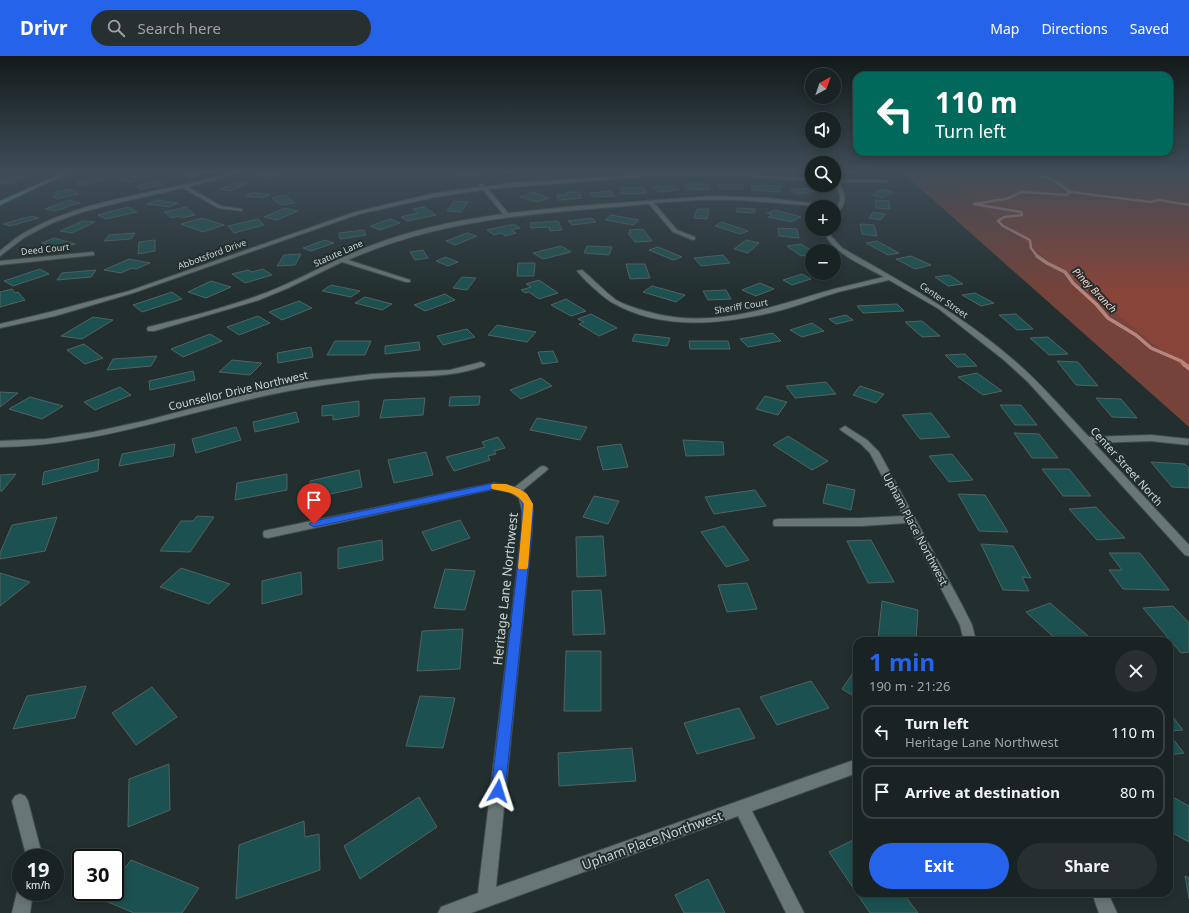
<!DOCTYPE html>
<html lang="en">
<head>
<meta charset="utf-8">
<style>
  body { margin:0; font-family:"Noto Sans",sans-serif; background:#272f30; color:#f1f3f6; height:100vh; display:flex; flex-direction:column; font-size:15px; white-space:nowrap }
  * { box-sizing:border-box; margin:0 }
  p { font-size:13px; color:#9fa4a6 }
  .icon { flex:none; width:22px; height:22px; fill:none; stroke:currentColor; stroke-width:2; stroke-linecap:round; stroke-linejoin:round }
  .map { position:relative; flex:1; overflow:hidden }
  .sheet { position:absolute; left:853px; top:581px; width:320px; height:260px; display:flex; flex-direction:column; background:#1a2323; border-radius:12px; box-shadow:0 2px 10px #0003,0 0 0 1px #384041 }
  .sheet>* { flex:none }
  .top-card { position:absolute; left:853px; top:16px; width:320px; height:84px; border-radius:12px; box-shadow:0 2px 10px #0003,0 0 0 1px #384041; background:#00695c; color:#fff; overflow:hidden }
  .needle { width:26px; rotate:40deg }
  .controls { position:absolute; left:805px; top:12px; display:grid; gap:8px }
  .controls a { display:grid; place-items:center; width:36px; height:36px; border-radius:50%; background:#1a2323; box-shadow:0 2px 10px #0003,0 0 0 1px #384041; font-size:20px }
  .speed { position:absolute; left:12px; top:793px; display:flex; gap:8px; font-size:20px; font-weight:700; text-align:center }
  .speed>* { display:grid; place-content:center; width:52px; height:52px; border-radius:50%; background:#1a2323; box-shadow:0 2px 10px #0003,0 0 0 1px #384041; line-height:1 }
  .speed small { font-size:10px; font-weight:400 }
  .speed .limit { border:2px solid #111; border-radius:6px; background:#fff; color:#111 }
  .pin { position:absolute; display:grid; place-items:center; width:34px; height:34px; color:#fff; margin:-41px -17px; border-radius:50% 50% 50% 0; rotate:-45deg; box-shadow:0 0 4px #0007 }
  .pin .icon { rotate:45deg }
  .me { position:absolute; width:44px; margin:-22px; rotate:6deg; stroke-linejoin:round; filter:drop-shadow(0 0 3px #0008) }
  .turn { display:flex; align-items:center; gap:14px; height:84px; padding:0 16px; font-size:18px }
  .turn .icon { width:52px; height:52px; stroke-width:2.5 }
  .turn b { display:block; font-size:28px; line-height:34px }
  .round { display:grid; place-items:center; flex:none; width:42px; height:42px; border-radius:21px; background:#272f30 }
  .head { display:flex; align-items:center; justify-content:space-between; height:68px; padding:0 16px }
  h1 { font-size:24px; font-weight:700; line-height:30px; color:#2563eb }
  .cta { display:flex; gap:8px; margin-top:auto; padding:8px 16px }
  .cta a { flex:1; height:46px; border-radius:24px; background:#2563eb; color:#fff; font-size:16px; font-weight:700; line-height:46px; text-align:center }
  .cta a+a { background:#272f30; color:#f1f3f6 }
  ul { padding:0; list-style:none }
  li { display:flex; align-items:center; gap:12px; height:54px; margin:0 8px 6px; padding:0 8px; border:2px solid #384041; border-radius:12px }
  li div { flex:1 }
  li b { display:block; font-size:15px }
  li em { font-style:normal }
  header { display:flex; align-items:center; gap:24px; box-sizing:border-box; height:56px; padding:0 20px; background:#2563eb; color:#fff }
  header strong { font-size:19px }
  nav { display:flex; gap:22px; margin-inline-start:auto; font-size:14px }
  .search { width:280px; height:36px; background:#272f30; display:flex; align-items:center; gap:10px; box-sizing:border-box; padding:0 14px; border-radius:22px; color:#9fa4a6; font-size:15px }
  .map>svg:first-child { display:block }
  .green { fill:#75433a }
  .forest { fill:#894439 }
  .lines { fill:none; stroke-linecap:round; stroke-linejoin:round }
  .stream-far2 { stroke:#b7877e; stroke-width:2.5 }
  .stream-far1 { stroke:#b7877e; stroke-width:3.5 }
  .stream { stroke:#b7877e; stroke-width:4.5 }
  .building { fill:#1b5251; stroke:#546160 }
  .minor-casing { stroke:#424c4c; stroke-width:2 }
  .primary-casing { stroke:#424c4c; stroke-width:2 }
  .minor { fill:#687675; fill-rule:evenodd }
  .primary { fill:#589b98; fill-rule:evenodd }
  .route { fill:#2563eb; stroke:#184099 }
  .slow { fill:#f59e0b }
  .labels { text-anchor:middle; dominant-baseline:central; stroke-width:4; stroke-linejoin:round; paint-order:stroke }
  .far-street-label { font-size:9px; fill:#ccd4d3; stroke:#232f2f }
  .far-water-label { font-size:10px; font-style:italic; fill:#fcd1c9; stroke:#232f2f }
  .street-label { font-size:11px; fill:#ccd4d3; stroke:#232f2f }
  .near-street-label { font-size:13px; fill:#ccd4d3; stroke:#232f2f }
</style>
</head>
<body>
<header>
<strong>Drivr</strong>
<div class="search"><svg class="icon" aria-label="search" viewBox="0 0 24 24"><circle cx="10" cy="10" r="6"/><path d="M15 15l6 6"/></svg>Search here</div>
<nav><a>Map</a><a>Directions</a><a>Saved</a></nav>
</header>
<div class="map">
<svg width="1189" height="857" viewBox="0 0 1189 857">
  <rect width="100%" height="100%" fill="#232f2f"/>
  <polygon class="green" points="903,117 939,117 949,124 982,123 1059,117 1189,117 1189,371"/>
  <polygon class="forest" points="939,117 1189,117 1189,316"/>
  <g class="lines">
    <g class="stream-far2">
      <polyline points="1031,117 1052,123 1070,136 1067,139 1022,136 1006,143 974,148 1021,156 1022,159 1004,161 998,165 1003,170 1030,184 1031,192 1038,201"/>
      <polyline points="1070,136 1151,146 1159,144 1189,149"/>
    </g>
    <polyline class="stream-far1" points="1037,200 1047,207 1065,216 1073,227 1096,248 1108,262 1136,279 1151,292 1181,305 1185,309"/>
    <polyline class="stream" points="1184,308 1189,312"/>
  </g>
  <g class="building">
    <polygon points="195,117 209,117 190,121 185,119"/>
    <polygon points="268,117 276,117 283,119 265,124 254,120"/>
    <polygon points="460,117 481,117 480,122 472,122 472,121 460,121"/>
    <polygon points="14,120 26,121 8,128 0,127 0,124"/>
    <polygon points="130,120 139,120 133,122 139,124 128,127 118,123"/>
    <polygon points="102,121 107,123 81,130 76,127"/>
    <polygon points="159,125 163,129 141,133 137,130"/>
    <polygon points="238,126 248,127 230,135 220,133"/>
    <polygon points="684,128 707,128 710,133 687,134"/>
    <polygon points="660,129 662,131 674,130 679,134 659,136 651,130"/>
    <polygon points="718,129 742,129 744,133 720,133"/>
    <polygon points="759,129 780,130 780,136 751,134 752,130"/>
    <polygon points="644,131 646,137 622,138 620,132"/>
    <polygon points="810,132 817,135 798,138 790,134"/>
    <polygon points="72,133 79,138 56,143 53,140 58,139 55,136"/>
    <polygon points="881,133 893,136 883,142 872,139"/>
    <polygon points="611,135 615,140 594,141 590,137"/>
    <polygon points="252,136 270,139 262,142 245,140"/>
    <polygon points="532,136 549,142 537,146 520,141"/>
    <polygon points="566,136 579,136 582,142 558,144 557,139 567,139"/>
    <polygon points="285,139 295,147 281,149 272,142"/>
    <polygon points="69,144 80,147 54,155 45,153"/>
    <polygon points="157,144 178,147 169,151 147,148"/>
    <polygon points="875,144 889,145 890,153 876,152"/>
    <polygon points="454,145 468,146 461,156 447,155"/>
    <polygon points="128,151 137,156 106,163 98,159"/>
    <polygon points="186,151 195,159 182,162 179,160 171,162 164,156"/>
    <polygon points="424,151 436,159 407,165 401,161 418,157 413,153"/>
    <polygon points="285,152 298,155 277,164 264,161"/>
    <polygon points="737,152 755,153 755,157 737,156"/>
    <polygon points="697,153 709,153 707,163 694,162"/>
    <polygon points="775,154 801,161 791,166 768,161 772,159 767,157"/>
    <polygon points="873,156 885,158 881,164 869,162"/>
    <polygon points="611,159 639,164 633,169 605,164"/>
    <polygon points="32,160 39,162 10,170 3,168"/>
    <polygon points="202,162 224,169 203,176 181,168"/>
    <polygon points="592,162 596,166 572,169 568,165"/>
    <polygon points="258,163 264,169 234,177 228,170"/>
    <polygon points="390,163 400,167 380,174 370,170"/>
    <polygon points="83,165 95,166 72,177 60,175"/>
    <polygon points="558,165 562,174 550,175 549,171 531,172 530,167"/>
    <polygon points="722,166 748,175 740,178 715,170"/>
    <polygon points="514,168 520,172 511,174 516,177 505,180 502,177 494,179 487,174"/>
    <polygon points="860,168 874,169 877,180 862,178"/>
    <polygon points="778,172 797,173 799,182 779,180"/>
    <polygon points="643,173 652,185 635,186 628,177 631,177 629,174"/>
    <polygon points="364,174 366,179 340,183 339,177"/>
    <polygon points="135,177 131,183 104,185 109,179"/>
    <polygon points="467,177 477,180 455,189 446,185"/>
    <polygon points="54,182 75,188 62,192 42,187"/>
    <polygon points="155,184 155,195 138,198 139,186"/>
    <polygon points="325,184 334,187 311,195 303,192"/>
    <polygon points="746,184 759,187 748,197 734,193"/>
    <polygon points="877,185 899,197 888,199 866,187"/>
    <polygon points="801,188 812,195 812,198 801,200 787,190"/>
    <polygon points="561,190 571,196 543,203 533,197"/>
    <polygon points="587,190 612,191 609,199 584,197"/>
    <polygon points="658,191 682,201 673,204 649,194"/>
    <polygon points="423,194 428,202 415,204 410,196"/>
    <polygon points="301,198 295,209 277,210 284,199"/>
    <polygon points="723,199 730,207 701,210 694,202"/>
    <polygon points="911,200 931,209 915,213 896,203"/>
    <polygon points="446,201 458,206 448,210 436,205"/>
    <polygon points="129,203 150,207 136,213 132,212 121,217 104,214"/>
    <polygon points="518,207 535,207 534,220 517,220"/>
    <polygon points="626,208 645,208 650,222 630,223"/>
    <polygon points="40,213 49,218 13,230 4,225"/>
    <polygon points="263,213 272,219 245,227 232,218 248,214 252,216"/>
    <polygon points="96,214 91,221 57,224 62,217"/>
    <polygon points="802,218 811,223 792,229 783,224"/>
    <polygon points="949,219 963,228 948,230 935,221"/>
    <polygon points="462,221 476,222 467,234 453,232"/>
    <polygon points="539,224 558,237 539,243 529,236 525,237 521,234 531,231 526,228"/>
    <polygon points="211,225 231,231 206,242 188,236"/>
    <polygon points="760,227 774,233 756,240 742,234"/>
    <polygon points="331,229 360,235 351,241 322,235"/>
    <polygon points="652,230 685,239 676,246 643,236"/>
    <polygon points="12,233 15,237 18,236 25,244 0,251 0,236"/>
    <polygon points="726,234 731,243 708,244 703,235"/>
    <polygon points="172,236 182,243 142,256 133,249"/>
    <polygon points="975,237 994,247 981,250 962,239"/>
    <polygon points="445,238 455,244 425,255 414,249"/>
    <polygon points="365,241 392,248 382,254 355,247"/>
    <polygon points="566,243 586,255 571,260 551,249"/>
    <polygon points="299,245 312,252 282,264 269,256"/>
    <polygon points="897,248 904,255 863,257 857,250"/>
    <polygon points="591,258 617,272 599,280 579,268 584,266 578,263"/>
    <polygon points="1016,258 1033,273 1017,274 999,259"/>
    <polygon points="846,259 853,264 836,268 829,263"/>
    <polygon points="258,260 270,267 239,279 227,271"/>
    <polygon points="93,261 113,264 82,283 61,280"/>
    <polygon points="922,265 940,280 922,281 905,266"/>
    <polygon points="812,267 824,275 802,281 790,274"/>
    <polygon points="497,269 536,276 527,286 488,279"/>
    <polygon points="467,273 475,281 443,289 437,280"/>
    <polygon points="773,277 781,285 748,291 740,283"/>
    <polygon points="210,278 222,285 183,301 171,293"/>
    <polygon points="635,278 670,282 667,290 632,285"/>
    <polygon points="1048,281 1068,298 1049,299 1030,282"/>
    <polygon points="335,285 371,285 365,299 327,299"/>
    <polygon points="689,285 728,285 730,293 690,293"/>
    <polygon points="419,286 420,294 385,298 385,290"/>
    <polygon points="84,288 103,302 85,308 67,294"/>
    <polygon points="311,291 313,301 278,307 277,297"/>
    <polygon points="553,295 558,306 542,308 538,296"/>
    <polygon points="965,298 977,310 957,311 945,299"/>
    <polygon points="157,300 151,310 107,314 113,303"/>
    <polygon points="232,304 262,307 250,319 219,316"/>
    <polygon points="1057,305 1078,306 1098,330 1076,329"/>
    <polygon points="193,315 195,324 150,334 149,325"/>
    <polygon points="977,317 1002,335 983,339 958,321"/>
    <polygon points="541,322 552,330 521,343 510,334"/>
    <polygon points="826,326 836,338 795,342 786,330"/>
    <polygon points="860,330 884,338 876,347 853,339"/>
    <polygon points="120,331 131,339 95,354 84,346"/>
    <polygon points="0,336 18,337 0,351"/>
    <polygon points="480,340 479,349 449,350 450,341"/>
    <polygon points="765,340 787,346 778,359 756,353"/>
    <polygon points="30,341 63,350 42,363 9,353"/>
    <polygon points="425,342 423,359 380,362 384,344"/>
    <polygon points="1096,342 1121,343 1137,362 1112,361"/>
    <polygon points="359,345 359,360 333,364 333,359 322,360 322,350"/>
    <polygon points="1000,349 1021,349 1037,369 1015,369"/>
    <polygon points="296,356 299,366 255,376 253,366"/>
    <polygon points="931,357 950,381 920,383 902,359"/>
    <polygon points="537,362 587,371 580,384 530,374"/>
    <polygon points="236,371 241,384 196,397 192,383"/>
    <polygon points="1014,377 1039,378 1058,402 1032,402"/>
    <polygon points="788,380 828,405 812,414 773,389"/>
    <polygon points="498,381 505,392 494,395 496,398 488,400 490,404 454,415 446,401 485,391 482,386"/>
    <polygon points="683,384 723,386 724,399 686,400"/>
    <polygon points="175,388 173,400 119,410 122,398"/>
    <polygon points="621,388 628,411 603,414 597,391"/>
    <polygon points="426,396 433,419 394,427 388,404"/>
    <polygon points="952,398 973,424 949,426 929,400"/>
    <polygon points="99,403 98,415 42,429 44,416"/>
    <polygon points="1151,406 1185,408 1189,412 1189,432 1172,431"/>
    <polygon points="1042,413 1069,413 1091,440 1063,440"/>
    <polygon points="359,414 362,431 312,442 310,425"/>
    <polygon points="16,418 2,435 0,435 0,419"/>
    <polygon points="287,418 287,434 235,444 237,427"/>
    <polygon points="827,428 855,434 851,454 823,447"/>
    <polygon points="755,434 766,450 714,458 705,441"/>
    <polygon points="958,438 985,439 1008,476 979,475"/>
    <polygon points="594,440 619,445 608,468 583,461"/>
    <polygon points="1096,451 1125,482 1097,484 1069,453"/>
    <polygon points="197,460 214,461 190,496 160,495 181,465 193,465"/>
    <polygon points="57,461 45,495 0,503 0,497 12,469"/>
    <polygon points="460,464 470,482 432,495 422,476"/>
    <polygon points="724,470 749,504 726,511 701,476"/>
    <polygon points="603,480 606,520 577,521 576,481"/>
    <polygon points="382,484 383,504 338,513 338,492"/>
    <polygon points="871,484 894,526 868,527 847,485"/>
    <polygon points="981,488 1013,490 1031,522 1022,521 1029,535 1003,534"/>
    <polygon points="1109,497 1140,497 1169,534 1123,533 1109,514 1122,514"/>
    <polygon points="181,512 230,528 209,548 160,531"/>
    <polygon points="445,513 475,515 465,554 434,552"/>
    <polygon points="301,516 302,538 262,548 262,525"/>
    <polygon points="0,517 30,526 0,550"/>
    <polygon points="747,527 757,553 727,556 718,529"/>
    <polygon points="601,534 605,578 573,579 572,535"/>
    <polygon points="882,545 918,554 916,585 878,584"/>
    <polygon points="1050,547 1094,585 1058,585 1026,556"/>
    <polygon points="1173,550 1189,567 1189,596 1181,597 1143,552"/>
    <polygon points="463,573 460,613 417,615 422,575"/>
    <polygon points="566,595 601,595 601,655 564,655"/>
    <polygon points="857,611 857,642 842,633"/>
    <polygon points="811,625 829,652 777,669 760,641"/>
    <polygon points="86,630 75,662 13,673 27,640"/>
    <polygon points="152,631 177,661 136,689 112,657"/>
    <polygon points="420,640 455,642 443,692 406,690"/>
    <polygon points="739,652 755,682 697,698 684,667"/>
    <polygon points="1169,656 1183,674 1169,675"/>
    <polygon points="1169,678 1184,697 1169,699"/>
    <polygon points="632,692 636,725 559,730 558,697"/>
    <polygon points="169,708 170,754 128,771 129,723"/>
    <polygon points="1169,739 1189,750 1189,786 1169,775"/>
    <polygon points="419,741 437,771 360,823 344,790"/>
    <polygon points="304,765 305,781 319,778 320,814 236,843 239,789"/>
    <polygon points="857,782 857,837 903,837 918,857 870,857 829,796"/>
    <polygon points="131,804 199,832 182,857 134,857 101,843 106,836 115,836 115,824"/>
    <polygon points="1185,820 1189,822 1189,843"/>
    <polygon points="708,823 725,857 684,857 675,839"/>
  </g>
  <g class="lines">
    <g class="minor-casing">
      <g id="minor">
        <path d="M232,117h6l-50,14 33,19 21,3v2l-24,-3 -35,-20 -70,16 -31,8 -30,11 -27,14 -25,19v-5c7,-6 14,-12 22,-17 63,-37 141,-41 210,-61z"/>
        <path d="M726,117l86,6v2l-86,-6 -74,1 -164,13 20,24 69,-7 135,-10 56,2 41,5 17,4 -86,-7h-41l-45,3 23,27 18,7v2l-2,1 -20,-8 -24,-28c-103,9 -206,13 -301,56l62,20v2h-4l-64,-20 -54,26 -29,12 -105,31h-6l-1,-2 1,-2c40,-10 81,-20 120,-35 35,-14 67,-33 102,-46 43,-17 88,-26 133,-32l-20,-24 -48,7 -76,17 -226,79 -78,23 -55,12v-4l50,-12 79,-21 226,-79 80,-19 46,-6 -2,-2 3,-2 4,4 22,-4 144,-9z"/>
        <path d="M834,122l3,2h50l2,1 -2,1h-48c7,12 9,25 -5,33 0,-7 7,-11 6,-19 -1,-7 -6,-11 -6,-18z"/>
        <path d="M823,173h6l2,7 11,12c58,33 117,65 168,109 29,24 53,53 79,80l62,-2 38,4 -1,6 -37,-4 -57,2 95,102v11l-4,-1 -157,-173 -24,-22 -65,-51 -50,-29c-17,4 -34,8 -51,12 -21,6 -42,15 -64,20 -52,12 -112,19 -161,-9 -9,-5 -29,-23 -36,-32l5,-1c11,9 22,21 34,30 9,5 19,8 29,11 67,20 125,-4 189,-22 16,-4 33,-8 50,-12 -19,-11 -55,-25 -61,-48z"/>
        <polygon points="92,196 94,197 94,199 0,209 0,205"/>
        <path d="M481,306l4,2 -1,2c-30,11 -59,10 -89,11 -30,2 -61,6 -90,11 -103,17 -200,58 -305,59v-6l46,-2 47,-7 51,-11 107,-28 54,-11 67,-8 78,-4z"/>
        <polygon points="845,370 867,384 879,396 962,549 972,569 976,585 964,585 960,569 907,467 862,470 774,470 773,467 774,464 778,463 862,462 903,460 870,397 861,388 842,375 840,373"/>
        <polygon points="543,410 546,411 548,413 546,415 523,434 531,447 532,473 496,831 857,703 857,717 752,755 804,857 786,857 738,760 471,857 438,857 441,851 478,837 522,473 522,454 519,442 510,436 494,433 268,482 264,481 263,478 264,475 268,474 494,427 515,431 540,411"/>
        <polygon points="20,738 25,740 28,745 41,795 40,802 24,802 25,795 12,745 15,740"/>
        <polygon points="21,829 21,836 33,836 30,857 12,857 17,836"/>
        <polygon points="1092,837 1108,837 1117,857 1099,857"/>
      </g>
    </g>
    <g class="primary-casing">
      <polygon id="primary" points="63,117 68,117 0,149 0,145"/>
    </g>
    <use href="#minor" class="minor"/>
    <use href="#primary" class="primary"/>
  </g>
  <linearGradient id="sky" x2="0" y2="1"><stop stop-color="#131a1a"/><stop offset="0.49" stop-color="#3f4d58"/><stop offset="1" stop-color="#3f4d58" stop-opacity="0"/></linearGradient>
  <rect width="1189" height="237" fill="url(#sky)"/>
  <path class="route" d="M494,427c15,2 33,4 38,20 3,7 0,18 0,26l-27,262 -2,5 -5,2 -5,-2 -2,-5 31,-262c2,-27 4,-37 -28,-40l-180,38 -5,-3 5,-3z"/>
  <path class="slow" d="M492,428h14l14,5 7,5 6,10 -5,63 -1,2h-8l-1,-2 6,-63c-8,-13 -19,-12 -32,-15l-1,-3z"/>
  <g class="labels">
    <g class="far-street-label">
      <text transform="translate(45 193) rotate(-6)">Deed Court</text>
      <text transform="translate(338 197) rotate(-24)">Statute Lane</text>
      <text transform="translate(212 198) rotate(-20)">Abbotsford Drive</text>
      <text transform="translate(944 244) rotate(34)">Center Street</text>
      <text transform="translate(741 250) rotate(-9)">Sheriff Court</text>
    </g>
    <g class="far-water-label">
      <text transform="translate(1095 234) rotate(46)">Piney Branch</text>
    </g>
    <g class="street-label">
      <text transform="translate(238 334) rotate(-13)">Counsellor Drive Northwest</text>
      <text transform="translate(1127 410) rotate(48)">Center Street North</text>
      <text transform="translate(916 473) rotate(62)">Upham Place Northwest</text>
    </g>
    <g class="near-street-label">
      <text transform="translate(505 533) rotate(-84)">Heritage Lane Northwest</text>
      <text transform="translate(652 784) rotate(-20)">Upham Place Northwest</text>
    </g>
  </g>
</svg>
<div class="controls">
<a><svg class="needle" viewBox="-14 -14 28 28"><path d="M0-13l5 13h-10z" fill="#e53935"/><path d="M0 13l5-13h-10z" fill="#9fa4a6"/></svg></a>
<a><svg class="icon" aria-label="sound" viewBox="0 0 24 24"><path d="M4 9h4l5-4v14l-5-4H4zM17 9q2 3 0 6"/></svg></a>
<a><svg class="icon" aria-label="search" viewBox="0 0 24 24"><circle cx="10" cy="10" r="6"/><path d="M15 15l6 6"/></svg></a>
<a>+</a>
<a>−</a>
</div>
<div class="speed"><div>19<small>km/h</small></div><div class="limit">30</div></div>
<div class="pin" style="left:314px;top:468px;background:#d93025"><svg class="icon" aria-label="arrive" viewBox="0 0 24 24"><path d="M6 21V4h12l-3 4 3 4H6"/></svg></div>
<svg class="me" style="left:498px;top:735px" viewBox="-20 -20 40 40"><path d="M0-17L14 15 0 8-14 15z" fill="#2563eb" stroke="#fff" stroke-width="4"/></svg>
<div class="top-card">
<div class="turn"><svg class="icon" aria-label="left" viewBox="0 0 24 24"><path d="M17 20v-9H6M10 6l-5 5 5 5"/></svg><div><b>110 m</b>Turn left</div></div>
</div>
<section class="sheet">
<div class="head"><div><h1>1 min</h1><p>190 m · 21:26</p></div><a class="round"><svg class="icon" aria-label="close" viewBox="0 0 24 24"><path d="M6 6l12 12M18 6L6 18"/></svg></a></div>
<ul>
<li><svg class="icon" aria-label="left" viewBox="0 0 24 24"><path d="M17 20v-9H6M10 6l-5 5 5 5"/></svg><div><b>Turn left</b><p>Heritage Lane Northwest</p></div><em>110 m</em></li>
<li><svg class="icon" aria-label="arrive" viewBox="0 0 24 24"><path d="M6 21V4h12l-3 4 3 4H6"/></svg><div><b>Arrive at destination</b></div><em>80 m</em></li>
</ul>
<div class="cta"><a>Exit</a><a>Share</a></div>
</section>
</div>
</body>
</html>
